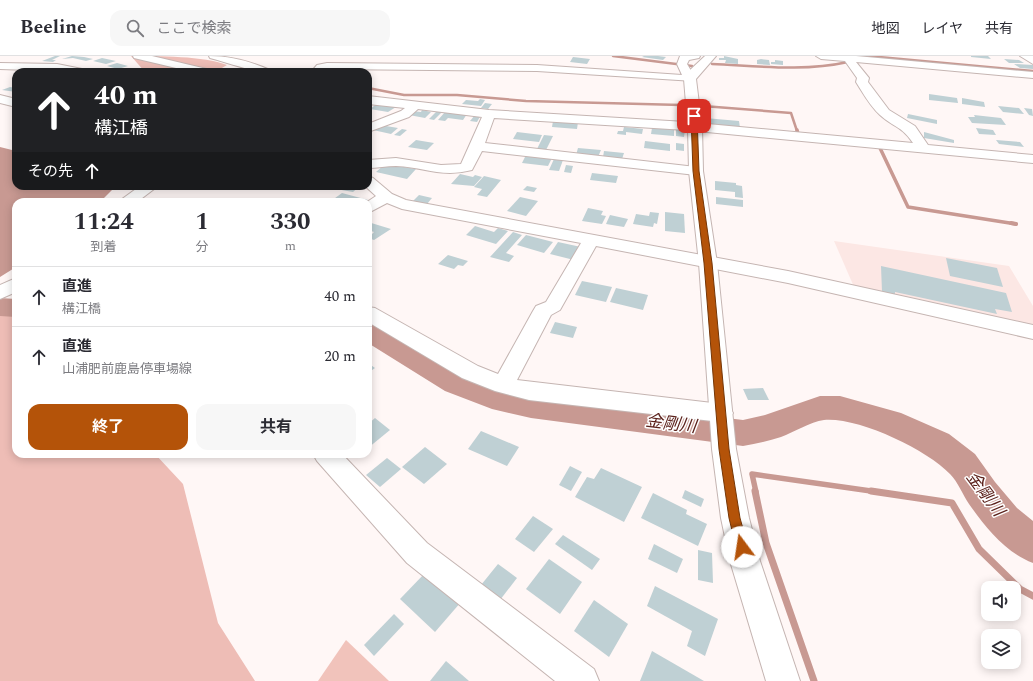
<!DOCTYPE html>
<html lang="ja">
<head>
<meta charset="utf-8">
<style>
  body { margin:0; font-family:Spectral,"Noto Sans JP",serif; background:#f7f7f7; color:#2b2b33; height:100vh; display:flex; flex-direction:column; font-size:15px; white-space:nowrap }
  * { box-sizing:border-box; margin:0 }
  p { font-size:13px; color:#7c7c81 }
  .icon { flex:none; width:22px; height:22px; fill:none; stroke:currentColor; stroke-width:2; stroke-linecap:round; stroke-linejoin:round }
  .map { position:relative; flex:1; overflow:hidden }
  .sheet { position:absolute; left:12px; top:142px; width:360px; height:260px; display:flex; flex-direction:column; background:#fff; border-radius:12px; box-shadow:0 2px 10px #0003 }
  .sheet>* { flex:none }
  .guide { position:absolute; left:12px; top:12px; width:360px; height:122px; border-radius:12px; box-shadow:0 2px 10px #0003; background:#202124; color:#fff; overflow:hidden }
  .tools { position:absolute; left:981px; top:525px; display:grid; gap:8px }
  .tools a { display:grid; place-items:center; width:40px; height:40px; border-radius:8px; background:#fff; box-shadow:0 2px 10px #0003; font-size:20px }
  .pin { position:absolute; display:grid; place-items:center; width:34px; height:34px; color:#fff; margin:-17px; border-radius:8px; box-shadow:0 2px 6px #0006 }
  .me { position:absolute; width:44px; margin:-22px; rotate:346deg; stroke-linejoin:round; filter:drop-shadow(0 0 3px #0008) }
  .turn { display:flex; align-items:center; gap:14px; height:84px; padding:0 16px; font-size:18px }
  .turn .icon { width:52px; height:52px; stroke-width:2.5 }
  .turn b { display:block; font-size:28px; line-height:34px }
  .then { display:flex; align-items:center; height:38px; padding:0 16px; background:#0003; gap:8px; font-size:15px }
  .eta { display:flex; justify-content:space-evenly; align-items:center; height:68px; text-align:center }
  .eta b { font-size:24px; font-weight:700; line-height:28px }
  .button { display:flex; gap:8px; margin-top:auto; padding:8px 16px }
  .button a { flex:1; height:46px; border-radius:12px; background:#b45309; color:#fff; font-size:16px; font-weight:700; line-height:46px; text-align:center }
  .button a+a { background:#f7f7f7; color:#2b2b33 }
  ul { padding:0; list-style:none }
  li { display:flex; align-items:center; gap:12px; height:60px; padding:0 16px; border-top:1px solid #e1e1e2 }
  li div { flex:1 }
  li b { display:block; font-size:15px }
  li em { font-style:normal }
  header { display:flex; align-items:center; gap:24px; box-sizing:border-box; height:56px; padding:0 20px; background:#fff; border-bottom:1px solid #e1e1e2 }
  header strong { font-size:19px }
  nav { display:flex; gap:22px; margin-inline-start:auto; font-size:14px }
  .search { width:280px; height:36px; background:#f7f7f7; display:flex; align-items:center; gap:10px; box-sizing:border-box; padding:0 14px; border-radius:12px; color:#7c7c81; font-size:15px }
  .map>svg:first-child { display:block }
  .built { fill:#fce7e4 }
  .green { fill:#f1c3bb }
  .forest { fill:#eebdb6 }
  .water { fill:#c89992 }
  .lines { fill:none; stroke-linecap:round; stroke-linejoin:round }
  .stream-far4 { stroke:#c89992; stroke-width:2.5 }
  .stream-far3 { stroke:#c89992; stroke-width:3.5 }
  .stream-far2 { stroke:#c89992; stroke-width:4 }
  .stream-far1 { stroke:#c89992; stroke-width:5.5 }
  .stream { stroke:#c89992; stroke-width:7 }
  .river { fill:#c89992; fill-rule:evenodd }
  .building { fill:#bfd0d4 }
  .minor-casing { stroke:#c5b5b2; stroke-width:2 }
  .major-casing { stroke:#c5b5b2; stroke-width:2 }
  .minor { fill:#fff; fill-rule:evenodd }
  .major { fill:#fff; fill-rule:evenodd }
  .route { fill:#b45309; stroke:#753606 }
  .labels { text-anchor:middle; dominant-baseline:central; stroke-width:3; stroke-linejoin:round; paint-order:stroke }
  .water-label { font-size:17px; font-style:italic; fill:#5b211b; stroke:#fff }
</style>
</head>
<body>
<header>
<strong>Beeline</strong>
<div class="search"><svg class="icon" aria-label="search" viewBox="0 0 24 24"><circle cx="10" cy="10" r="6"/><path d="M15 15l6 6"/></svg>ここで検索</div>
<nav><a>地図</a><a>レイヤ</a><a>共有</a></nav>
</header>
<div class="map">
<svg width="1033" height="625" viewBox="0 0 1033 625">
  <rect width="100%" height="100%" fill="#fff7f6"/>
  <polygon class="built" points="834,185 1009,210 1033,250 1033,279 858,240"/>
  <polygon class="green" points="346,584 389,625 318,625"/>
  <g class="forest">
    <path d="M131,0c28,0 73,0 96,9l-12,7h-70z"/>
    <polygon points="16,257 16,398 155,398 183,428 218,567 255,625 0,625 0,258"/>
  </g>
  <polygon class="water" points="0,91 16,95 16,130 116,130 100,146 16,146 16,211 0,221"/>
  <g class="lines">
    <g class="stream-far4">
      <polyline points="613,0 692,10"/>
      <polyline points="868,0 1033,15"/>
      <path d="M712,8c46,2 91,8 136,-2"/>
      <polyline points="368,32 404,39 457,39 526,45 681,49"/>
      <polyline points="703,50 791,57 797,75"/>
    </g>
    <g class="stream-far3">
      <polyline points="797,74 798,78 802,79"/>
      <polyline points="880,92 908,151 1016,168"/>
    </g>
    <polyline class="stream-far2" points="1011,167 1016,168"/>
    <polyline class="stream-far1" points="756,436 752,418 878,436"/>
    <g class="stream">
      <polyline points="755,435 766,487 814,625"/>
      <polyline points="871,435 952,447 979,493 1020,533 1033,540"/>
    </g>
    <g class="river">
      <polygon points="0,242 16,243 16,261 0,260"/>
      <path d="M368,265l10,2 89,52 30,11 34,8 212,26 22,-5 55,-19h20l61,17 48,21 26,20 20,28 22,26 16,13v42c-27,-10 -47,-35 -64,-59 -6,-9 -11,-22 -19,-30 -24,-25 -92,-57 -126,-54 -14,2 -30,12 -43,17 -12,4 -25,7 -38,9l-212,-28 -39,-9 -47,-18 -77,-48z"/>
    </g>
  </g>
  <g class="building">
    <polygon points="55,0 60,0 52,4 56,4 53,6 42,5"/>
    <polygon points="72,0 84,1 93,3 86,5 73,2 62,3"/>
    <polygon points="644,0 658,0 666,1 663,4 642,1"/>
    <polygon points="724,0 738,3 738,8 725,7 726,4 719,4 719,2 724,2"/>
    <polygon points="971,0 988,0 991,3 971,1"/>
    <polygon points="573,1 590,3 587,8 570,6"/>
    <polygon points="102,2 116,5 106,8 93,5"/>
    <polygon points="761,3 769,4 770,9 757,8 757,4"/>
    <polygon points="1004,3 1019,4 1024,7 1009,7"/>
    <polygon points="775,4 783,5 783,9 771,8 771,6 775,6"/>
    <polygon points="117,7 128,10 118,13 107,10"/>
    <polygon points="1014,8 1033,9 1033,13 1020,12"/>
    <polygon points="126,12 138,15 138,16 116,16"/>
    <polygon points="10,31 16,32 16,36 2,34"/>
    <polygon points="929,38 957,42 958,47 929,44"/>
    <polygon points="962,42 984,46 985,51 962,48"/>
    <polygon points="480,43 485,44 481,50 462,48 466,44 478,45"/>
    <polygon points="378,47 396,51 388,56 370,53"/>
    <polygon points="485,47 492,48 488,53 481,52"/>
    <polygon points="998,50 1019,52 1024,58 1003,56"/>
    <polygon points="1024,52 1032,53 1033,60 1029,59"/>
    <polygon points="422,54 431,56 425,62 409,59 413,55 421,56"/>
    <polygon points="437,55 442,56 434,64 429,63"/>
    <polygon points="445,56 467,58 463,64 448,62 445,65 438,64"/>
    <polygon points="908,58 937,64 937,68 907,62"/>
    <polygon points="475,59 481,59 477,66 470,65"/>
    <polygon points="974,59 1001,62 1006,69 972,67 968,61 975,61"/>
    <polygon points="705,62 739,65 740,72 705,69"/>
    <polygon points="553,65 578,66 577,73 552,71"/>
    <polygon points="380,69 398,72 391,78 373,74"/>
    <polygon points="624,71 643,73 642,78 626,76 626,79 617,78 618,75 623,75"/>
    <polygon points="665,71 674,72 674,80 651,78 652,72 664,73"/>
    <polygon points="676,72 685,73 684,81 676,80"/>
    <polygon points="976,72 993,74 996,79 979,78"/>
    <polygon points="402,73 407,74 400,80 394,79"/>
    <polygon points="517,76 542,79 539,86 513,83"/>
    <polygon points="924,76 954,84 954,87 924,82"/>
    <polygon points="544,79 553,80 546,94 537,93"/>
    <polygon points="416,84 434,87 427,94 408,91"/>
    <polygon points="996,84 1020,86 1024,91 999,88"/>
    <polygon points="645,85 670,88 670,95 644,92"/>
    <polygon points="676,87 684,88 684,95 676,94"/>
    <polygon points="578,92 601,94 598,101 576,99"/>
    <polygon points="604,95 624,97 622,103 603,101"/>
    <polygon points="526,99 552,102 548,110 522,107"/>
    <polygon points="554,103 563,104 559,115 549,114"/>
    <polygon points="384,109 396,111 398,110 416,113 407,123 376,116"/>
    <polygon points="566,109 573,110 571,117 564,116"/>
    <polygon points="592,117 618,120 616,127 590,124"/>
    <polygon points="460,118 473,121 475,119 482,121 474,130 451,128"/>
    <polygon points="484,120 501,124 487,141 477,139 482,133 474,131"/>
    <polygon points="715,125 736,127 736,129 742,130 743,142 735,141 735,136 715,134"/>
    <polygon points="339,130 360,130 353,136 336,133"/>
    <polygon points="527,130 537,132 534,136 523,134"/>
    <polygon points="342,137 368,144 365,146 331,145"/>
    <polygon points="419,139 432,142 427,148 413,145"/>
    <polygon points="520,141 538,145 526,160 507,155"/>
    <polygon points="716,141 743,144 743,151 716,148"/>
    <polygon points="588,152 603,155 601,159 606,160 602,168 582,165"/>
    <polygon points="650,156 659,157 657,168 654,167 653,171 633,168 636,158 649,160"/>
    <polygon points="665,156 684,158 685,177 665,175"/>
    <polygon points="610,159 628,163 624,171 606,168"/>
    <polygon points="368,166 391,173 374,184 368,182 374,176 368,174"/>
    <polygon points="475,170 494,176 498,172 508,175 496,188 466,179"/>
    <polygon points="513,176 522,179 506,197 514,200 509,206 490,201"/>
    <polygon points="526,179 553,186 544,197 517,189"/>
    <polygon points="558,186 581,191 574,204 550,198"/>
    <polygon points="448,199 468,205 463,210 458,209 454,213 438,208"/>
    <polygon points="946,202 997,212 1003,231 950,220"/>
    <polygon points="881,210 1006,237 1012,256 995,253 997,258 895,236 895,239 882,236"/>
    <polygon points="582,225 612,231 606,246 575,239"/>
    <polygon points="616,232 648,239 643,254 610,246"/>
    <polygon points="555,266 577,271 573,282 550,277"/>
    <polygon points="368,307 375,312 368,317"/>
    <polygon points="763,332 769,344 748,344 743,333"/>
    <polygon points="375,362 390,374 368,392 368,368"/>
    <polygon points="481,375 519,391 507,410 468,393"/>
    <polygon points="425,391 447,408 424,428 402,411"/>
    <polygon points="387,402 401,413 380,431 366,419"/>
    <polygon points="570,410 582,416 571,435 559,429"/>
    <polygon points="601,412 642,431 624,466 575,441 587,421 594,423"/>
    <polygon points="685,434 704,443 701,451 682,442"/>
    <polygon points="653,437 687,454 686,458 707,468 698,490 641,462"/>
    <polygon points="533,460 553,473 534,496 515,483"/>
    <polygon points="563,479 600,503 592,514 555,488"/>
    <polygon points="654,488 683,503 677,517 648,503"/>
    <polygon points="698,494 712,497 713,527 698,524"/>
    <polygon points="549,503 582,526 560,558 526,533"/>
    <polygon points="498,508 517,522 500,544 481,529"/>
    <polygon points="426,516 461,546 435,576 400,543"/>
    <polygon points="655,530 718,563 705,600 687,590 692,575 647,550"/>
    <polygon points="594,544 628,568 609,601 574,575"/>
    <polygon points="394,558 404,568 374,600 364,589"/>
    <polygon points="652,595 704,625 640,625"/>
    <polygon points="446,605 469,625 430,625"/>
  </g>
  <g class="lines">
    <g class="minor-casing">
      <g id="minor">
        <polygon points="133,0 152,0 211,14 212,16 193,16 134,2"/>
        <path d="M209,0c22,0 40,5 61,14l1,2c-20,0 -41,-9 -61,-14z"/>
        <polygon points="680,0 700,0 699,2 689,4 687,8 696,23 694,25 537,15 327,13 322,16 311,16 317,9 327,7 537,9 682,19 677,8"/>
        <path d="M816,0h40l177,16v6l-177,-16 13,16 -1,4 21,28 26,16 13,19 105,10v8l-347,-33 -192,-12 -9,25 211,24 5,1 2,3 -2,3 -5,1 -214,-24 -10,19c-31,8 -47,-3 -76,-4 -9,0 -19,2 -28,2v-8l28,-2 45,7 20,-1 21,-47 -64,-8 -9,8 -41,15v-8l33,-13 4,-3 -37,-4v-8l121,14 197,12 227,21c-11,-17 -20,-16 -33,-28 -10,-9 -17,-22 -24,-33l1,-4 -12,-17 -24,-2z"/>
        <polygon points="1020,0 1033,0 1033,8"/>
        <polygon points="0,7 57,8 87,14 88,16 0,13"/>
        <polygon points="0,39 16,43 16,51 0,47"/>
        <polygon points="368,120 373,122 392,138 406,144 788,215 1033,269 1033,283 788,227 596,190 560,254 551,259 517,324 721,348 729,351 733,357 729,363 721,366 529,344 495,335 462,322 368,266 368,251 375,252 478,310 498,318 533,255 536,250 546,246 581,187 402,153 387,147 368,157 367,146 376,140 365,130 368,130"/>
        <polygon points="140,130 158,130 137,146 118,146"/>
        <polygon points="16,222 16,236 0,243 0,229"/>
        <polygon points="313,398 342,398 427,487 594,613 599,625 555,625 407,507 317,405"/>
      </g>
    </g>
    <g class="major-casing">
      <polygon id="major" points="705,0 716,0 696,23 702,72 703,115 717,207 736,393 749,462 760,505 800,625 766,625 730,505 721,462 712,393 699,207 689,115 688,72 684,23 689,15"/>
    </g>
    <use href="#minor" class="minor"/>
    <use href="#major" class="major"/>
  </g>
  <polygon class="route" points="694,58 697,60 699,115 712,207 729,393 740,462 748,491 746,495 742,496 738,495 736,491 729,462 719,393 704,207 693,115 691,60"/>
  <g class="labels">
    <g class="water-label">
      <text transform="translate(671 368) rotate(7)">金剛川</text>
      <text transform="translate(985 438) rotate(53)">金剛川</text>
    </g>
  </g>
</svg>
<div class="tools">
<a><svg class="icon" aria-label="sound" viewBox="0 0 24 24"><path d="M4 9h4l5-4v14l-5-4H4zM17 9q2 3 0 6"/></svg></a>
<a><svg class="icon" aria-label="layers" viewBox="0 0 24 24"><path d="M12 4l9 5-9 5-9-5zM3 14l9 5 9-5"/></svg></a>
</div>
<div class="pin" style="left:694px;top:60px;background:#d93025"><svg class="icon" aria-label="arrive" viewBox="0 0 24 24"><path d="M6 21V4h12l-3 4 3 4H6"/></svg></div>
<svg class="me" style="left:742px;top:491px" viewBox="-20 -20 40 40"><circle r="19" fill="#fff"/><path d="M0-13L10 11 0 6-10 11z" fill="#b45309"/></svg>
<div class="guide">
<div class="turn"><svg class="icon" aria-label="ahead" viewBox="0 0 24 24"><path d="M12 20V5M6 11l6-6 6 6"/></svg><div><b>40 m</b>構江橋</div></div>
<div class="then">その先<svg class="icon" aria-label="ahead" viewBox="0 0 24 24"><path d="M12 20V5M6 11l6-6 6 6"/></svg></div>
</div>
<section class="sheet">
<div class="eta">
<div><b>11:24</b><p>到着</p></div>
<div><b>1</b><p>分</p></div>
<div><b>330</b><p>m</p></div>
</div>
<ul>
<li><svg class="icon" aria-label="ahead" viewBox="0 0 24 24"><path d="M12 20V5M6 11l6-6 6 6"/></svg><div><b>直進</b><p>構江橋</p></div><em>40 m</em></li>
<li><svg class="icon" aria-label="ahead" viewBox="0 0 24 24"><path d="M12 20V5M6 11l6-6 6 6"/></svg><div><b>直進</b><p>山浦肥前鹿島停車場線</p></div><em>20 m</em></li>
</ul>
<div class="button"><a>終了</a><a>共有</a></div>
</section>
</div>
</body>
</html>
